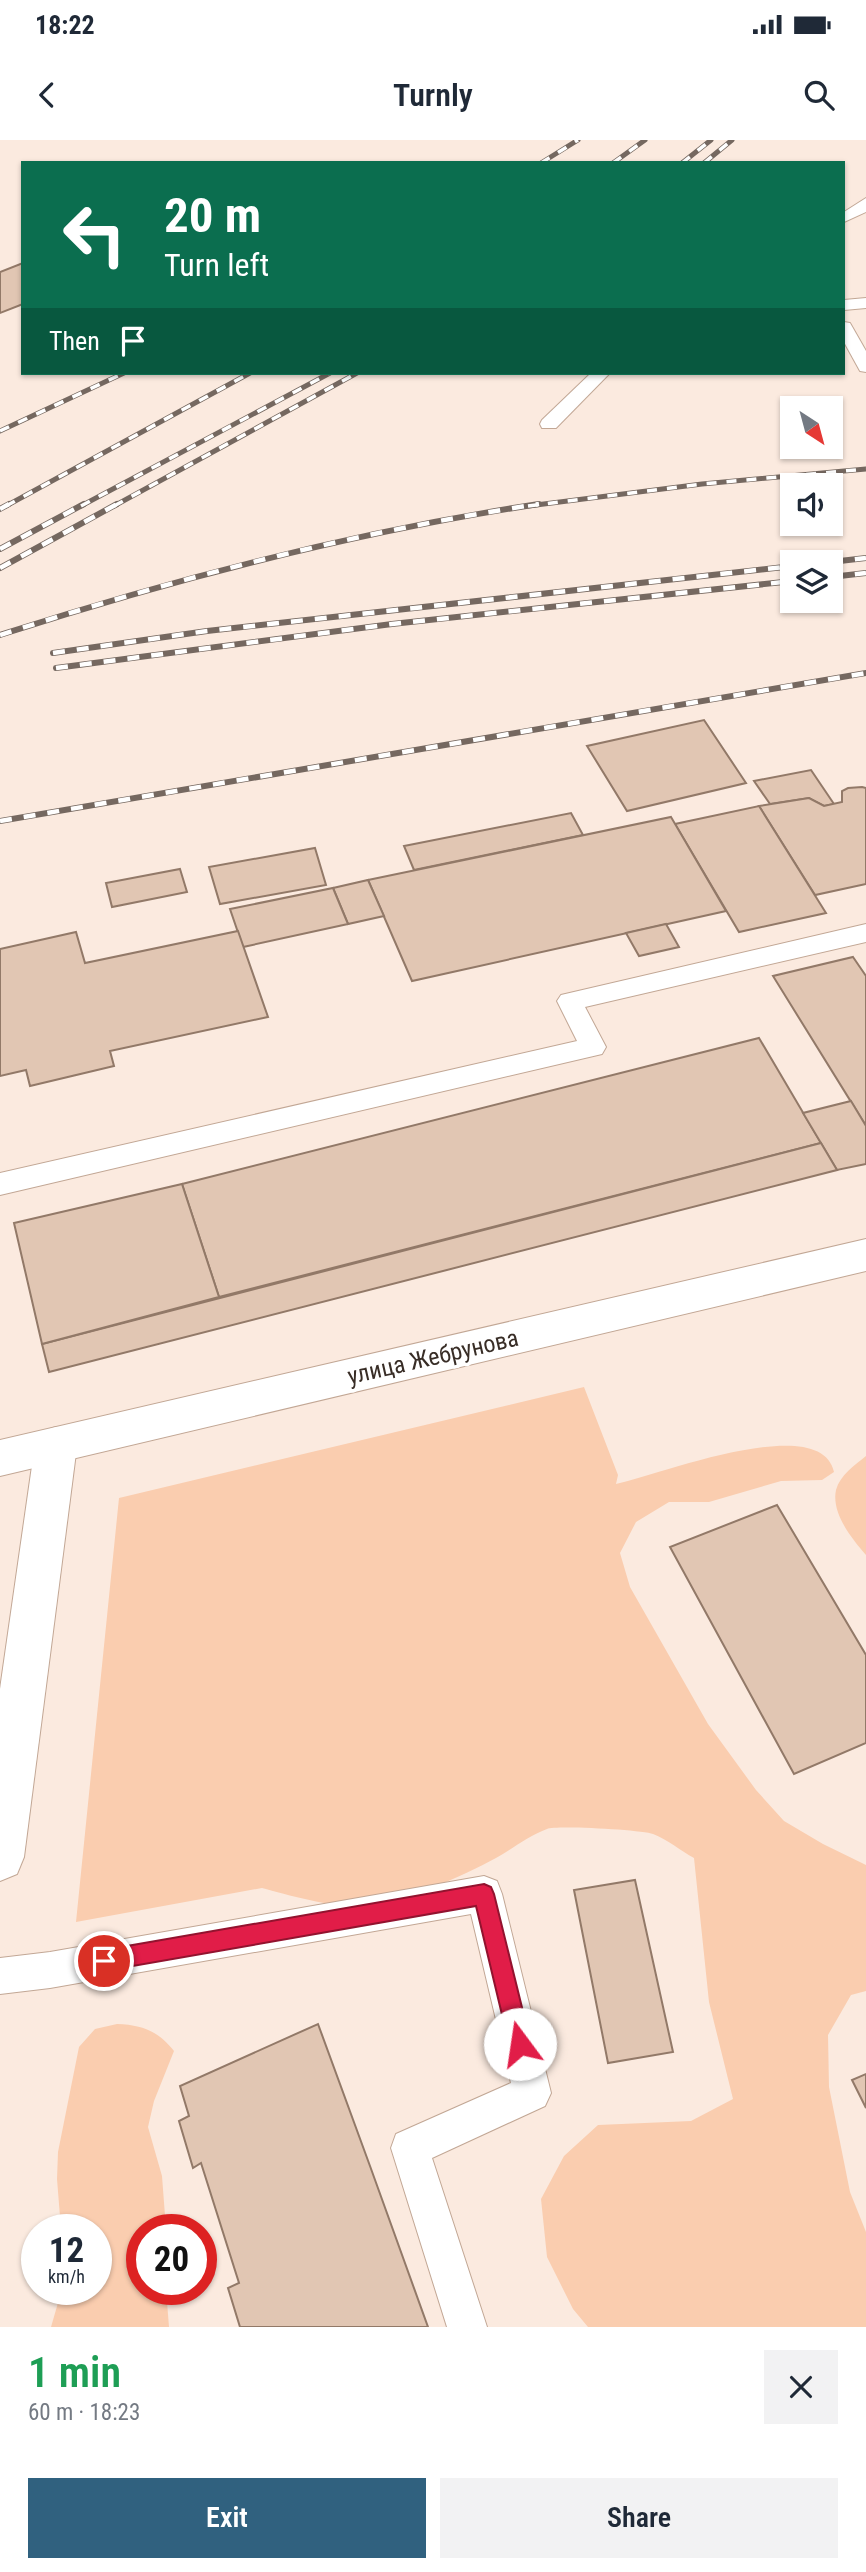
<!DOCTYPE html>
<html lang="en">
<head>
<meta charset="utf-8">
<style>
  body { margin:0; font-family:"Roboto Condensed",sans-serif; background:#f2f2f3; color:#1f2937; height:100vh; display:flex; flex-direction:column; font-size:26px; white-space:nowrap }
  * { box-sizing:border-box; margin:0 }
  p { font-size:23px; color:#747a83 }
  .icon { flex:none; width:38px; height:38px; fill:none; stroke:currentColor; stroke-width:2; stroke-linecap:round; stroke-linejoin:round }
  .map { position:relative; height:2187px; overflow:hidden }
  .drawer { display:flex; flex-direction:column; background:#fff; flex:1 }
  .drawer>* { flex:none }
  .top-card { position:absolute; left:21px; top:21px; width:824px; height:214px; border-radius:0px; box-shadow:0 2px 5px #0004; background:#0b6e4f; color:#fff; overflow:hidden }
  .needle { width:46px; rotate:144deg }
  .tools { position:absolute; left:780px; top:256px; display:grid; gap:14px }
  .tools a { display:grid; place-items:center; width:63px; height:63px; border-radius:0px; background:#fff; box-shadow:0 2px 5px #0004; font-size:35px }
  .speed { position:absolute; left:21px; top:2074px; display:flex; gap:14px; font-size:35px; font-weight:700; text-align:center }
  .speed>* { display:grid; place-content:center; width:91px; height:91px; border-radius:50%; background:#fff; box-shadow:0 2px 5px #0004; line-height:1 }
  .speed small { font-size:18px; font-weight:400 }
  .speed .limit { border:10px solid #d22; background:#fff; color:#111 }
  .pin { position:absolute; display:grid; place-items:center; width:60px; height:60px; color:#fff; margin:-30px; border:4px solid #fff; border-radius:50%; box-shadow:0 2px 7px #0007 }
  .me { position:absolute; width:77px; margin:-38px; rotate:346deg; stroke-linejoin:round; filter:drop-shadow(0 0 5px #0008) }
  .turn { display:flex; align-items:center; gap:24px; height:147px; padding:0 28px; font-size:32px }
  .turn .icon { width:91px; height:91px; stroke-width:2.5 }
  .turn b { display:block; font-size:49px; line-height:60px }
  .then { display:flex; align-items:center; height:66px; padding:0 28px; background:#0003; gap:14px; font-size:26px }
  .round { display:grid; place-items:center; flex:none; width:74px; height:74px; border-radius:0px; background:#f2f2f3 }
  .head { display:flex; align-items:center; justify-content:space-between; height:119px; padding:0 28px }
  h1 { font-size:42px; font-weight:600; line-height:52px; color:#1e9e55 }
  .primary-button { display:flex; gap:14px; margin-top:auto; padding:14px 28px }
  .primary-button a { flex:1; height:80px; border-radius:0px; background:#30617f; color:#fff; font-size:28px; font-weight:600; line-height:80px; text-align:center }
  .primary-button a+a { background:#f2f2f3; color:#1f2937 }
  .status { display:flex; justify-content:space-between; align-items:center; height:49px; padding:0 35px; background:#fff; direction:ltr }
  .status svg { height:19px; fill:currentColor }
  header { display:flex; justify-content:space-between; align-items:center; height:91px; padding:0 28px; background:#fff; font-size:32px; font-weight:600 }
  .map>svg:first-child { display:block }
  .green { fill:#facdaf }
  .building { fill:#e1c6b3; stroke:#927968; stroke-width:2 }
  .lines { fill:none; stroke-linecap:round; stroke-linejoin:round }
  .service-casing { stroke:#c2a795; stroke-width:2 }
  .minor-casing { stroke:#c2a795; stroke-width:2 }
  .tertiary-casing { stroke:#c2a795; stroke-width:2 }
  .service { fill:#fff; fill-rule:evenodd }
  .minor { fill:#fff; fill-rule:evenodd }
  .tertiary { fill:#fff; fill-rule:evenodd }
  .rail-far1-casing { stroke:#756860; stroke-width:5 }
  .rail-casing { stroke:#756860; stroke-width:6 }
  .rail-far1 { stroke:#fff; stroke-width:3.5; stroke-dasharray:10; stroke-linecap:butt }
  .rail { stroke:#fff; stroke-width:4.5; stroke-dasharray:12; stroke-linecap:butt }
  .route { fill:#e11d48; stroke:#92132f; stroke-width:2 }
  .labels { text-anchor:middle; dominant-baseline:central; stroke-width:7; stroke-linejoin:round; paint-order:stroke }
  .street-label { font-size:24px; fill:#382d26; stroke:#fff }
</style>
</head>
<body>
<div class="status"><b>18:22</b><svg viewBox="0 0 49 12"><path d="M0 12V9h3v3zM5 12V6h3v6zM10 12V3h3v9zM15 12V0h3v12zM26 1h20v11H26zM47 4h2v5h-2z"/></svg></div>
<header><svg class="icon" aria-label="back" viewBox="0 0 24 24"><path d="M15 5l-7 7 7 7"/></svg>Turnly<svg class="icon" aria-label="search" viewBox="0 0 24 24"><circle cx="10" cy="10" r="6"/><path d="M15 15l6 6"/></svg></header>
<div class="map">
<svg width="866" height="2187" viewBox="0 0 866 2187">
  <rect width="100%" height="100%" fill="#fbeadf"/>
  <g class="green">
    <path d="M584,1247l34,88 -2,9c40,-8 205,-74 218,-12l-12,8 -41,1 -72,21h-40l-33,20 -16,31 10,34 78,137 48,66 28,31 39,23 43,21v126l-15,4 -23,40 1,52 21,105 16,40v95h-278l-15,-18 -26,-52 -6,-58 23,-43 34,-31 93,-4 42,-22 -24,-97 -15,-144c-13,-7 -27,-19 -41,-24 -10,-4 -97,-9 -106,-5 -17,6 -35,20 -51,29 -31,17 -100,48 -135,49 -25,1 -74,-12 -99,-19l-186,34 43,-424z"/>
    <path d="M866,1316v99c-14,-16 -35,-42 -30,-65 4,-15 19,-25 30,-34z"/>
    <path d="M117,1884c26,1 41,7 57,27l-20,50 -6,26 14,49 4,53 -24,1v59h24l3,38h-118l11,-38h34v-59l-35,-1 -4,-50 1,-27 21,-105 16,-18z"/>
  </g>
  <g class="building">
    <polygon points="23,123 23,164 0,173 0,132"/>
    <polygon points="704,580 746,643 627,671 587,606"/>
    <polygon points="811,630 834,664 824,666 809,658 770,664 754,641"/>
    <polygon points="862,647 866,648 866,744 815,755 759,666 809,658 824,666 842,662 842,651 848,648"/>
    <polygon points="759,666 826,773 739,792 675,684"/>
    <polygon points="571,673 583,695 414,730 404,706"/>
    <polygon points="671,677 726,771 412,841 368,740"/>
    <polygon points="315,708 326,745 220,764 209,727"/>
    <polygon points="180,729 187,752 112,767 106,743"/>
    <polygon points="368,740 384,776 348,784 333,748"/>
    <polygon points="333,748 348,784 243,807 230,769"/>
    <polygon points="666,784 679,807 639,816 626,793"/>
    <polygon points="238,791 268,877 110,911 114,926 30,946 26,930 0,936 0,809 76,792 85,823"/>
    <polygon points="853,817 866,836 866,986 773,836"/>
    <polygon points="759,898 821,1003 219,1157 182,1044"/>
    <polygon points="851,961 866,986 866,1024 837,1030 803,973"/>
    <polygon points="821,1003 837,1030 49,1232 42,1204"/>
    <polygon points="182,1044 219,1157 42,1204 14,1083"/>
    <polygon points="777,1365 866,1515 866,1603 794,1634 670,1407"/>
    <polygon points="635,1740 673,1912 608,1923 574,1750"/>
    <polygon points="318,1884 370,2026 428,2187 240,2187 228,2148 239,2143 201,2023 193,2028 179,1981 189,1976 180,1946"/>
    <polygon points="866,1934 866,1968 852,1940"/>
  </g>
  <g class="lines">
    <g class="service-casing">
      <g id="service">
        <polygon points="866,58 866,72 844,82 844,72"/>
        <polygon points="866,158 866,168 844,170 844,160"/>
        <polygon points="844,182 850,183 866,211 866,232 860,231 844,202"/>
        <polygon points="591,233 610,233 556,288 542,288 540,284 542,280"/>
        <polygon points="866,784 866,802 585,867 606,907 602,914 0,1055 0,1033 577,901 557,861 561,855"/>
        <polygon points="484,1736 497,1741 502,1754 551,1953 545,1966 432,2018 487,2187 447,2187 391,2008 396,1994 511,1943 471,1774 50,1848 0,1854 0,1818 50,1812"/>
      </g>
    </g>
    <g class="minor-casing">
      <polygon id="minor" points="56,1287 71,1292 77,1305 24,1717 17,1734 0,1741 0,1549 35,1305 41,1292"/>
    </g>
    <g class="tertiary-casing">
      <polygon id="tertiary" points="866,1099 866,1131 0,1336 0,1300"/>
    </g>
    <use href="#service" class="service"/>
    <use href="#minor" class="minor"/>
    <use href="#tertiary" class="tertiary"/>
    <g class="rail-far1-casing">
      <g id="rail-far1">
        <polyline points="541,23 578,0"/>
        <polyline points="613,23 645,0"/>
        <polyline points="682,23 711,0"/>
        <polyline points="704,23 732,0"/>
        <polyline points="0,291 124,233"/>
        <polyline points="6,366 250,233"/>
        <polyline points="81,366 330,233"/>
        <polyline points="114,366 357,233"/>
        <polyline points="528,366 702,344 866,329"/>
      </g>
    </g>
    <g class="rail-casing">
      <g id="rail">
        <polyline points="0,369 9,364"/>
        <polyline points="0,409 84,364"/>
        <polyline points="831,422 866,418"/>
        <polyline points="0,428 117,364"/>
        <polyline points="831,437 866,433"/>
        <path d="M0,495c177,-57 355,-103 539,-131"/>
        <polyline points="53,513 207,491 793,426"/>
        <polyline points="56,528 392,484 793,441"/>
        <polyline points="0,681 866,533"/>
      </g>
    </g>
    <use href="#rail-far1" class="rail-far1"/>
    <use href="#rail" class="rail"/>
  </g>
  <polygon class="route" points="484,1744 491,1747 494,1754 531,1904 527,1911 520,1914 512,1911 509,1904 476,1766 104,1831 97,1828 94,1821 97,1813 104,1810"/>
  <g class="labels">
    <g class="street-label">
      <text transform="translate(433 1217) rotate(-13)">улица Жебрунова</text>
    </g>
  </g>
</svg>
<div class="tools">
<a><svg class="needle" viewBox="-14 -14 28 28"><path d="M0-13l5 13h-10z" fill="#e53935"/><path d="M0 13l5-13h-10z" fill="#747a83"/></svg></a>
<a><svg class="icon" aria-label="sound" viewBox="0 0 24 24"><path d="M4 9h4l5-4v14l-5-4H4zM17 9q2 3 0 6"/></svg></a>
<a><svg class="icon" aria-label="layers" viewBox="0 0 24 24"><path d="M12 4l9 5-9 5-9-5zM3 14l9 5 9-5"/></svg></a>
</div>
<div class="speed"><div>12<small>km/h</small></div><div class="limit">20</div></div>
<div class="pin" style="left:104px;top:1821px;background:#d93025"><svg class="icon" aria-label="arrive" viewBox="0 0 24 24"><path d="M6 21V4h12l-3 4 3 4H6"/></svg></div>
<svg class="me" style="left:520px;top:1904px" viewBox="-20 -20 40 40"><circle r="19" fill="#fff"/><path d="M0-13L10 11 0 6-10 11z" fill="#e11d48"/></svg>
<div class="top-card">
<div class="turn"><svg class="icon" aria-label="left" viewBox="0 0 24 24"><path d="M17 20v-9H6M10 6l-5 5 5 5"/></svg><div><b>20 m</b>Turn left</div></div>
<div class="then">Then<svg class="icon" aria-label="arrive" viewBox="0 0 24 24"><path d="M6 21V4h12l-3 4 3 4H6"/></svg></div>
</div>
</div>
<section class="drawer">
<div class="head"><div><h1>1 min</h1><p>60 m · 18:23</p></div><a class="round"><svg class="icon" aria-label="close" viewBox="0 0 24 24"><path d="M6 6l12 12M18 6L6 18"/></svg></a></div>
<div class="primary-button"><a>Exit</a><a>Share</a></div>
</section>
</body>
</html>
